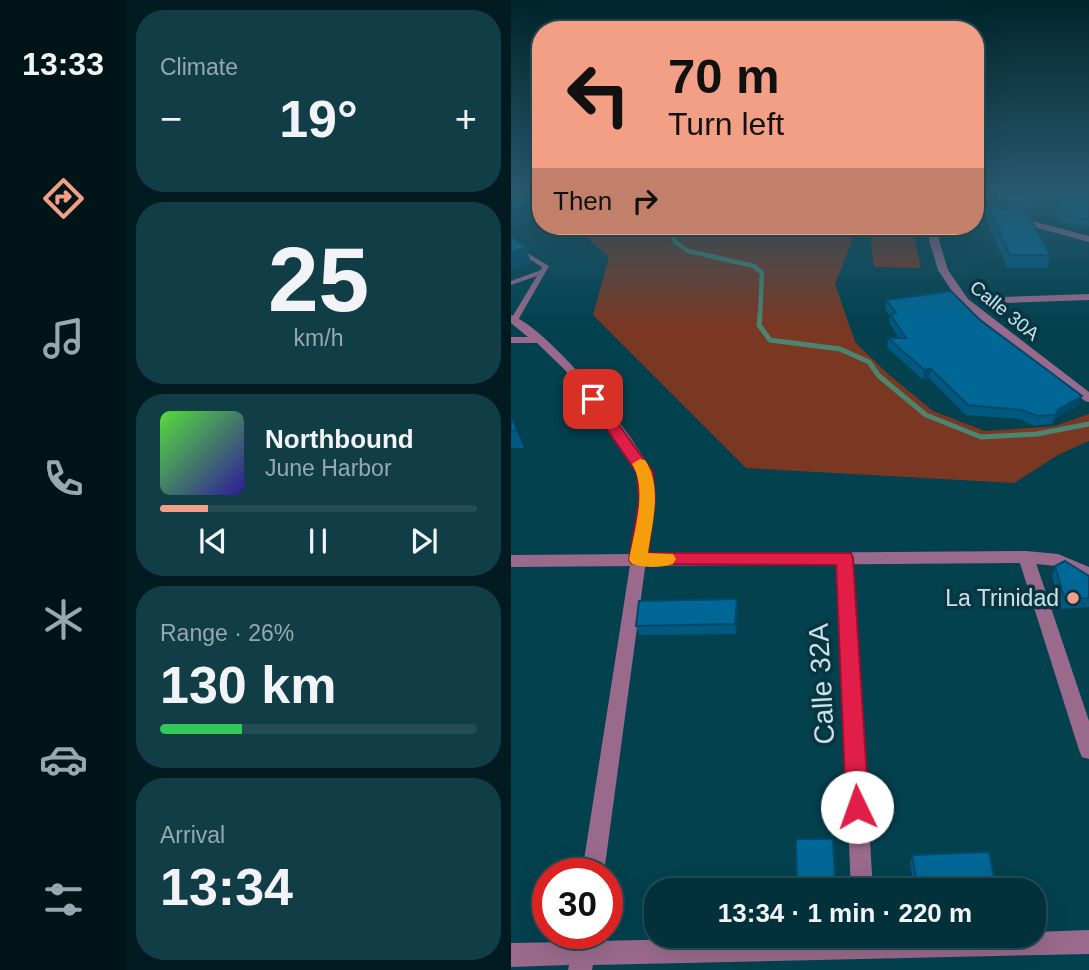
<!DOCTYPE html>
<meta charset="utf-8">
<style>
body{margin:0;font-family:Arial,sans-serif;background:#103d46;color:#f1f3f6;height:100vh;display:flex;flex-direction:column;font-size:26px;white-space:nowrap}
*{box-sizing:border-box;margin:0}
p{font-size:23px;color:#96a9af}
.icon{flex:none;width:38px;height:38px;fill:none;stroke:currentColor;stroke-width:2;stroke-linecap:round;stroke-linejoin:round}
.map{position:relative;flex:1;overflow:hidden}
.drawer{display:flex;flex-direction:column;gap:10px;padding:10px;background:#011b20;width:385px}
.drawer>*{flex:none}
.guide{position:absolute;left:21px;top:21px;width:452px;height:214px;border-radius:28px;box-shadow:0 7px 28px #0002,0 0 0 2px #234c55;background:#f39f85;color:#111;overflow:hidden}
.speed{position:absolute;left:21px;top:858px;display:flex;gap:14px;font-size:35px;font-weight:700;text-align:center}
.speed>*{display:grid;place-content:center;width:91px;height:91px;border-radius:50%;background:#02313b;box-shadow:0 7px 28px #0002,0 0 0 2px #234c55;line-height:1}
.speed .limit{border:10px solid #d22;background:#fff;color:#111}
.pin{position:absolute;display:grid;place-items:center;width:60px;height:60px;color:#fff;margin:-30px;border-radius:14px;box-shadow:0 4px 10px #0006}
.me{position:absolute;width:77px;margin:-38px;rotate:357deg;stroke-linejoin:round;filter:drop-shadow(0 0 5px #0008)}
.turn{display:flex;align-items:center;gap:24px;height:147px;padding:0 21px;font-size:32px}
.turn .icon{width:91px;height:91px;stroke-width:2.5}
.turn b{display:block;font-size:49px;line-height:60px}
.then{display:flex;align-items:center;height:66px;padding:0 21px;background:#0003;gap:14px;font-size:26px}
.big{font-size:52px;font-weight:700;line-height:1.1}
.drawer .tile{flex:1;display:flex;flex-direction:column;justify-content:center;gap:10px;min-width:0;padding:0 24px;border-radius:28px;background:#103d46}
.drawer .dial{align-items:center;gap:0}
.dial b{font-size:91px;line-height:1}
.song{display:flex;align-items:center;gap:21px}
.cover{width:84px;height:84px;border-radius:10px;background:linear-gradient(135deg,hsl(110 70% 55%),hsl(250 70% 35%))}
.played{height:7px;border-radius:4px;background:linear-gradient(90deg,#f39f85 15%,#234c55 15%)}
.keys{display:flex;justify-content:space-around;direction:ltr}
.heat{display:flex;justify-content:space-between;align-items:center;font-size:38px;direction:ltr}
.charge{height:10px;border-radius:5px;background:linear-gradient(90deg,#34c759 26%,#234c55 0)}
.trip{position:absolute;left:133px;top:878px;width:402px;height:70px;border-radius:28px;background:#02313b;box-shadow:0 7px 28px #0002,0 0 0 2px #234c55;font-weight:700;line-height:70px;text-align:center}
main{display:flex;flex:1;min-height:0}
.tabs{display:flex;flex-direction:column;width:126px;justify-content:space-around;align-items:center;background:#011418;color:#96a9af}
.tabs .icon{width:49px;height:49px}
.tabs .active{color:#f39f85}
.tabs b{font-size:32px;color:#f1f3f6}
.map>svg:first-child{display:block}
.green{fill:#7a3722}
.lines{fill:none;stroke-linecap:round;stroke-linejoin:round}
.stream-far1{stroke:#4b846f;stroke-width:4.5}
.stream{stroke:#4b846f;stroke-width:5}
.service{fill:#9a6a8c;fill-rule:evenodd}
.minor{fill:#9a6a8c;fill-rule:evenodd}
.tertiary{fill:#9a6a8c;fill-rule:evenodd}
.wall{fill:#005981}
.shaded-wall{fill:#004869}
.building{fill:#006796;stroke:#004869;stroke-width:2}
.route{fill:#e11d48;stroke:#92132f;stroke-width:2}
.slow{fill:#f59e0b}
.poi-dot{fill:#f39f85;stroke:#0a3540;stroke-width:2.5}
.labels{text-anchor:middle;stroke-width:7;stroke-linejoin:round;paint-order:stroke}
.far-street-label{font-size:19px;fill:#c7e2ea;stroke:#0a3540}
.poi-label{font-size:23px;fill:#c7e2ea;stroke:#0a3540;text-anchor:end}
.near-street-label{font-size:28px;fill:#c7e2ea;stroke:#0a3540}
</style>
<main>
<nav class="tabs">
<b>13:33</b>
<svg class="icon active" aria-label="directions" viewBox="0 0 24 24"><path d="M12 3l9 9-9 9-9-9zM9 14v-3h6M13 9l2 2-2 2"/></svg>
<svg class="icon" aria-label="music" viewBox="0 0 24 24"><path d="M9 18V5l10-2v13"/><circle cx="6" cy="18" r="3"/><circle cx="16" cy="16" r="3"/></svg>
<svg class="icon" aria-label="phone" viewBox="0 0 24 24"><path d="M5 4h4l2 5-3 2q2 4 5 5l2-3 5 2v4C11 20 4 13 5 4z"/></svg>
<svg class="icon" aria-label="climate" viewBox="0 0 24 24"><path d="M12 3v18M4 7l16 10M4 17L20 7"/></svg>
<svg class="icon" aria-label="car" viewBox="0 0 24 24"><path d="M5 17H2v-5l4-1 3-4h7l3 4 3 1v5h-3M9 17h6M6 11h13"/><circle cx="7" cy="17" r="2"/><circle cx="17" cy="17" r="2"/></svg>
<svg class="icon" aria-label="filters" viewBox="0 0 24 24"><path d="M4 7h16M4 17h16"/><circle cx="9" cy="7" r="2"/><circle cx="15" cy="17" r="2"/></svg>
</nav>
<section class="drawer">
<div class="tile"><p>Climate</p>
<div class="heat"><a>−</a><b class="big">19°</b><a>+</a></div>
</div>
<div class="tile dial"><b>25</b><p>km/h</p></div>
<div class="tile">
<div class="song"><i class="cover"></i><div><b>Northbound</b><p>June Harbor</p></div></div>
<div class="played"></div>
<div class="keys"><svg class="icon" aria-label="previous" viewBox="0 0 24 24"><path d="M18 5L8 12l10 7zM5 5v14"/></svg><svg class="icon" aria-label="pause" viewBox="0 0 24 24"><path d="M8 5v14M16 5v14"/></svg><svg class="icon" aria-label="next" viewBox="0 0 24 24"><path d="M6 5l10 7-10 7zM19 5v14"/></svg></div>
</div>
<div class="tile"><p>Range · 26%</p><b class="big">130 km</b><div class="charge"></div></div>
<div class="tile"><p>Arrival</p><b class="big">13:34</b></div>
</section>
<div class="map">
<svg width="578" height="970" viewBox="0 0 578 970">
<rect width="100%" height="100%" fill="#03414f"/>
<!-- green -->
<g class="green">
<polygon points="76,226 347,226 324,284 344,342 377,374 422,411 474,431 544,426 578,414 578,441 547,455 503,483 235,468 82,315 98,257 76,238"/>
<polygon points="358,226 401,226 410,268 363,267"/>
</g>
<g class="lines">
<!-- stream-far1 -->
<polyline class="stream-far1" points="163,226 163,241 177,251 243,266 251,273 249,315"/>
<!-- stream -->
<polyline class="stream" points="249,314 248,325 259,340 329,349 358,362 368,376 415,415 470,437 526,434 578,424"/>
<!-- service -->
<polygon class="service" points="0,243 38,266 7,320 3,322 0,322 0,319 26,276 0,285 0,281 30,270 31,267 0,248"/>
<!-- minor -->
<g class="minor">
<polygon points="464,206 578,236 578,242 464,211"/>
<polygon points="578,294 578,300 493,303 488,300 493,297"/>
<path d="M0,315C38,329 121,432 139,469C144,478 142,491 143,501L93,873H71L129,501L127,472L114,451L54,370L26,343H0V337H17L0,323Z"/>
<polygon points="515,551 520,553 523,557 578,721 578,759 571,757 568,750 507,557 510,553"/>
<polygon points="334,552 339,554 342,558 362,891 340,891 326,558 329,554"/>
<polygon points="578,930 578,954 82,965 81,970 57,970 58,965 0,967 0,943 61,942 63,933 85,933 85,941 313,936 523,936 523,932"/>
</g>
<!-- tertiary -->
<g class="tertiary">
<polygon points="501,194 505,196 504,198 464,200 464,196"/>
<polygon points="419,226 427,226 428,240 437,270 457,299 578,392 578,402 574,401 449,303 427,270 418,240"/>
<polygon points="515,551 547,554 578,567 578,580 545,566 515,563 0,567 0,555"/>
</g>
</g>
<!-- wall -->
<g class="wall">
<polygon points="0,191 30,191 30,216 0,228"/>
<polygon points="578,192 578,227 549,223 544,207 518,216 539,255 536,268 496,268 474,216 476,205 483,207 481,202 482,194"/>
<polygon points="375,300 469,320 571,396 567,405 545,418 541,424 523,426 509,419 455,415 418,378 412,380 376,347 377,338 388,338 378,323 379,316 374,309"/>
<polygon points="0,416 6,431 13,448 0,448"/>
<polygon points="544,566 578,576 578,607 550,609 541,576"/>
<polygon points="226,599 227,609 225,634 128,635 125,626"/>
<polygon points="285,839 324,879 323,886 319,891 286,891"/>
<polygon points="401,855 486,891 403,891 399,862"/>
</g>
<!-- shaded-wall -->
<g class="shaded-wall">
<polygon points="30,194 30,216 0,228 0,210"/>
<polygon points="546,199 544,207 516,217 517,209"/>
<polygon points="15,247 20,263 0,271 0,252"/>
<polygon points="420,369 418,378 412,380 413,370"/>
<polygon points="571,396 567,405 545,418 541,424 544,415 548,409"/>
<polygon points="226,599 227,609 225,634 224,624"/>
<polygon points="324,879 323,886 319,891 316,891 317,888"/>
</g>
<!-- building -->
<g class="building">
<polygon points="6,191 30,191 30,194 27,195 30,196 30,198 0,210 0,197 8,193"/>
<polygon points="578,192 578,219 551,215 546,199 517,209 486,201 482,194"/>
<polygon points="476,205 518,216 539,255 499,255"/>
<polygon points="0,236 15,247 0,252"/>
<polygon points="440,291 469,320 571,396 548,409 544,415 526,416 511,410 457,405 420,369 413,370 377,338 395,338 379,314 385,313 375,300"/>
<polygon points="0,416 6,431 0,430"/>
<polygon points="554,561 578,576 578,598 554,600 544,566"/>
<polygon points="226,599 224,624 125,626 128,601"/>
<polygon points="285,839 322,839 324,879 317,888 286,889"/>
<polygon points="478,852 486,891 407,891 401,855"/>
</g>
<!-- sky -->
<linearGradient id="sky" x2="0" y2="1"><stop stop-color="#02242b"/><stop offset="0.58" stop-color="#285a6e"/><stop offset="1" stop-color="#285a6e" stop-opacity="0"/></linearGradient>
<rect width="578" height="327" fill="url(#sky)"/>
<!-- route -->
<polygon class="route" points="82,395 87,396 142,472 144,501 137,553 340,553 342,558 358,807 355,816 346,819 338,816 335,807 325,565 121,564 118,560 128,501 126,473 75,399"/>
<!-- slow -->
<path class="slow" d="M129,459L134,460C152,487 141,523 137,553L162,554L165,559L162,564C150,568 133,568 121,564L118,560C123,531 137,490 121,464Z"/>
<!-- markers -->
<circle class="poi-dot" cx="562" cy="598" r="7"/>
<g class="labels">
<!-- far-street labels -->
<g class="far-street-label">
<text transform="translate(494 310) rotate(39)" y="7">Calle 30A</text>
</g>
<!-- poi labels -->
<g class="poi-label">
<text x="548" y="606">La Trinidad</text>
</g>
<!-- near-street labels -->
<g class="near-street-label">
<text transform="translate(310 684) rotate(-93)" y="10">Calle 32A</text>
</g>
</g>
</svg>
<div class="speed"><div class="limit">30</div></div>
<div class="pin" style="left:82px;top:399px;background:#d93025"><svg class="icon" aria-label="arrive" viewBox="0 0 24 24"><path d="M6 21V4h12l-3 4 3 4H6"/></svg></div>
<svg class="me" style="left:346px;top:807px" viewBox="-20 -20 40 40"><circle r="19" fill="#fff"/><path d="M0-13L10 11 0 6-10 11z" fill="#e11d48"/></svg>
<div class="trip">13:34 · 1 min · 220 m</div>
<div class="guide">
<div class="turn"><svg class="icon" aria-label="left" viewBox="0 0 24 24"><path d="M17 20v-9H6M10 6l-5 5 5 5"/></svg><div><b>70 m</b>Turn left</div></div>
<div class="then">Then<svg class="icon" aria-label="right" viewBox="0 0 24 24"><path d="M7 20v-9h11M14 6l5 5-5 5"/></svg></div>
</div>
</div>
</main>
